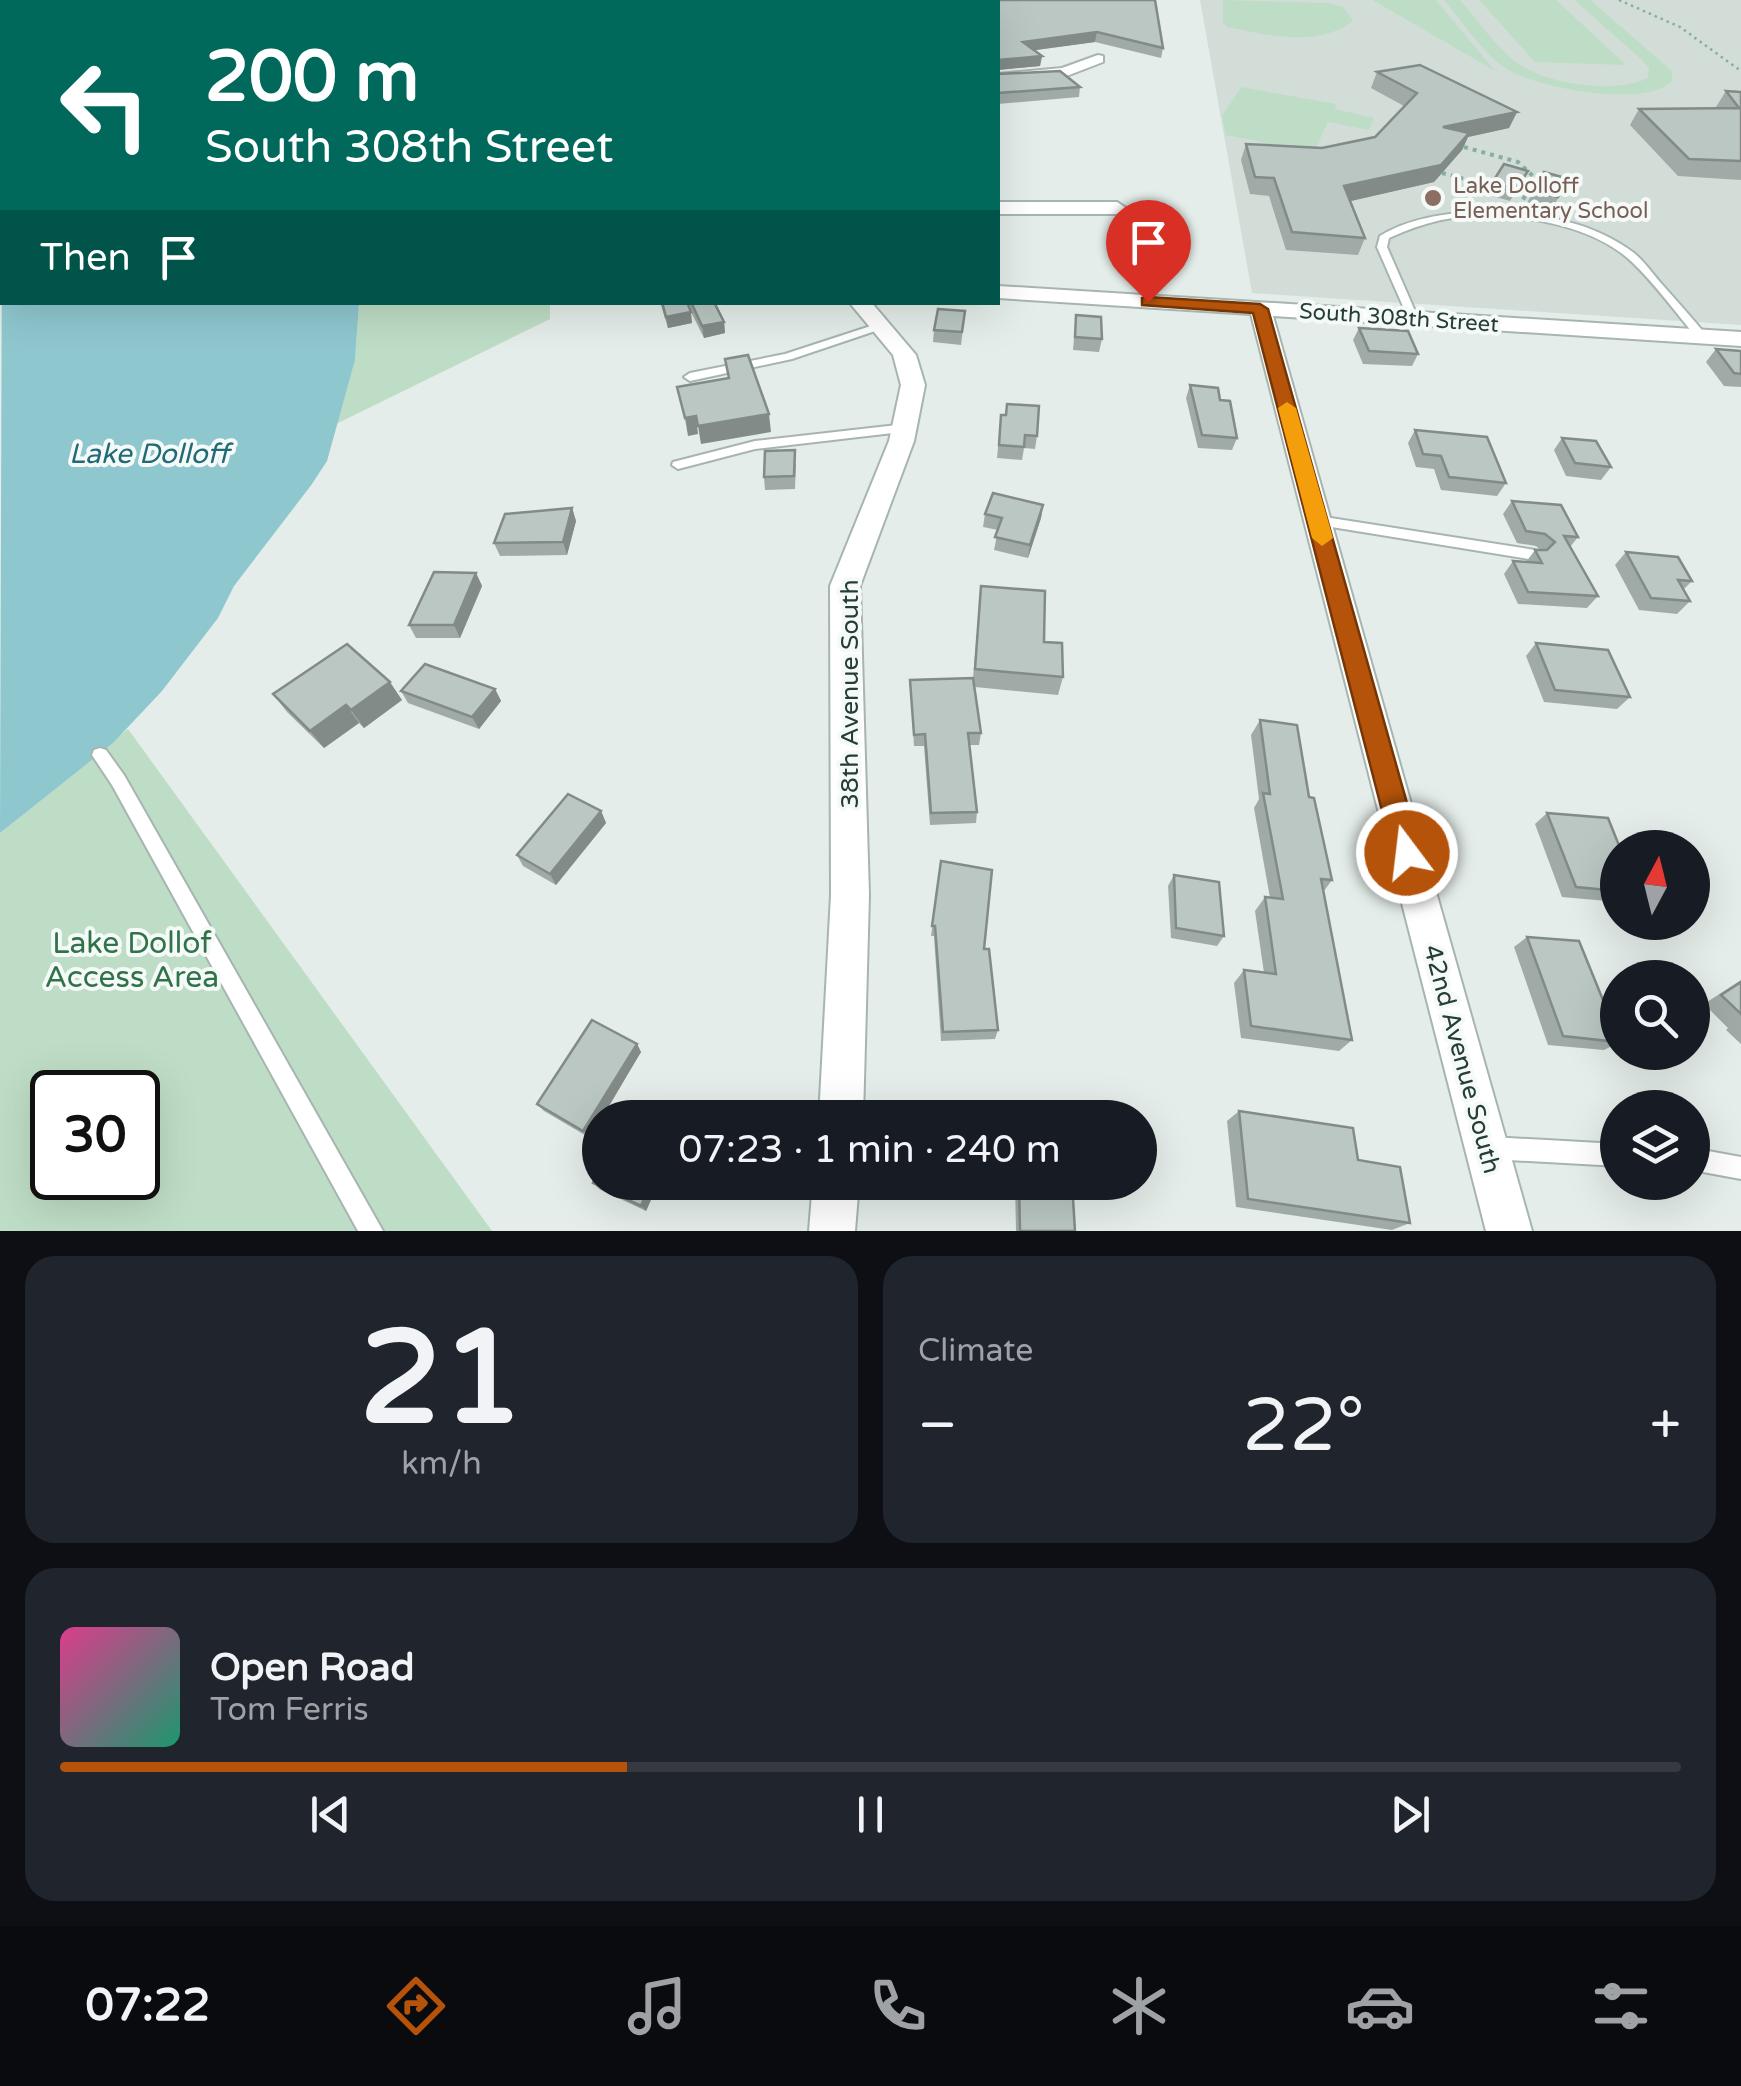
<!DOCTYPE html>
<meta charset="utf-8">
<style>
body{margin:0;font-family:"Varela Round",sans-serif;background:#20242c;color:#f1f3f6;height:100vh;display:flex;flex-direction:column;font-size:38px;white-space:nowrap}
*{box-sizing:border-box;margin:0}
p{font-size:32px;color:#9ea1a6}
.icon{flex:none;width:55px;height:55px;fill:none;stroke:currentColor;stroke-width:2;stroke-linecap:round;stroke-linejoin:round}
.map{position:relative;height:1231px;overflow:hidden}
.details{display:flex;flex-direction:column;gap:25px;padding:25px;background:#0d0f14;flex:1}
.details>*{flex:none}
.hud{position:absolute;left:0px;top:0px;width:1000px;height:305px;box-shadow:0 10px 40px #0002;background:#00695c;color:#fff;overflow:hidden}
.needle{width:65px;rotate:7deg}
.fabs{position:absolute;left:1600px;top:830px;display:grid;gap:20px}
.fabs a{display:grid;place-items:center;width:110px;height:110px;border-radius:50%;background:#171b24;box-shadow:0 10px 40px #0002;font-size:50px}
.speed{position:absolute;left:30px;top:1070px;display:flex;gap:20px;font-size:50px;font-weight:700;text-align:center}
.speed>*{display:grid;place-content:center;width:130px;height:130px;border-radius:50%;background:#171b24;box-shadow:0 10px 40px #0002;line-height:1}
.speed .limit{border:5px solid #111;border-radius:15px;background:#fff;color:#111}
.pin{position:absolute;display:grid;place-items:center;width:85px;height:85px;color:#fff;margin:-102px -42px;border-radius:50% 50% 50% 0;rotate:-45deg;box-shadow:0 0 10px #0007}
.pin .icon{rotate:45deg}
.me{position:absolute;width:110px;margin:-55px;rotate:345deg;stroke-linejoin:round;filter:drop-shadow(0 0 8px #0008)}
.turn{display:flex;align-items:center;gap:35px;height:210px;padding:0 40px;font-size:45px}
.turn .icon{width:130px;height:130px;stroke-width:2.5}
.turn b{display:block;font-size:70px;line-height:85px}
.then{display:flex;align-items:center;height:95px;padding:0 40px;background:#0003;gap:20px;font-size:38px}
.big{font-size:75px;font-weight:600;line-height:1.1}
.details .tile{flex:1;display:flex;flex-direction:column;justify-content:center;gap:15px;min-width:0;padding:0 35px;border-radius:30px;background:#20242c}
.details .dial{align-items:center;gap:0}
.dial b{font-size:130px;line-height:1}
.song{display:flex;align-items:center;gap:30px}
.cover{width:120px;height:120px;border-radius:15px;background:linear-gradient(135deg,hsl(330 70% 55%),hsl(160 70% 35%))}
.played{height:10px;border-radius:5px;background:linear-gradient(90deg,#b45309 35%,#363941 35%)}
.keys{display:flex;justify-content:space-around;direction:ltr}
.heat{display:flex;justify-content:space-between;align-items:center;font-size:55px;direction:ltr}
.details .tiles{flex:1;display:grid;gap:25px;grid-template-columns:1fr 1fr}
.tile:last-child{grid-column:span 2}
.trip{position:absolute;left:582px;top:1100px;width:575px;height:100px;border-radius:50px;background:#171b24;box-shadow:0 10px 40px #0002;font-weight:600;line-height:100px;text-align:center}
.tab-bar{display:flex;height:160px;justify-content:space-around;align-items:center;background:#090b0e;color:#9ea1a6}
.tab-bar .icon{width:70px;height:70px}
.tab-bar .selected{color:#b45309}
.tab-bar b{font-size:45px;color:#f1f3f6}
.map>svg:first-child{display:block}
.built{fill:#d2ddd8}
.green{fill:#beddc6;fill-rule:evenodd}
.water{fill:#8fc7cf}
.lines{fill:none;stroke-linecap:round;stroke-linejoin:round}
.service-casing{stroke:#a7b5b0;stroke-width:4}
.minor-casing{stroke:#a7b5b0;stroke-width:4}
.path-far1{stroke:#86afa1;stroke-width:2.5;stroke-dasharray:2.5 4;stroke-linecap:butt}
.path{stroke:#86afa1;stroke-width:4;stroke-dasharray:4 5;stroke-linecap:butt}
.service{fill:#fff;fill-rule:evenodd}
.minor{fill:#fff;fill-rule:evenodd}
.wall{fill:#a0aba7}
.shaded-wall{fill:#828b88}
.building{fill:#bac7c2;stroke:#828b88;stroke-width:2.5}
.route{fill:#b45309;stroke:#753606;stroke-width:2.5}
.slow{fill:#f59e0b}
.education-dot{fill:#8d6e63;stroke:#f5f9f7;stroke-width:4}
.labels{text-anchor:middle;stroke-width:8;stroke-linejoin:round;paint-order:stroke}
.far-education-label{font-size:22px;fill:#785e54;stroke:#f5f9f7;text-anchor:start}
.far-street-label{font-size:22px;fill:#243e36;stroke:#f5f9f7}
.street-label{font-size:25px;fill:#243e36;stroke:#f5f9f7}
.water-label{font-size:28px;font-style:italic;fill:#216b77;stroke:#f5f9f7}
.near-park-label{font-size:30px;fill:#307348;stroke:#f5f9f7}
</style>
<div class="map">
<svg width="1741" height="1231" viewBox="0 0 1741 1231">
<rect width="100%" height="100%" fill="#e4ede9"/>
<!-- built -->
<polygon class="built" points="1200,0 1372,0 1492,69 1436,0 1741,0 1741,325 1252,293"/>
<!-- green -->
<g class="green">
<path d="M1223,0L1327,3L1343,7L1353,21C1318,48 1266,35 1227,27L1223,22Z"/>
<polygon points="1372,0 1436,0 1495,71"/>
<path d="M1444,0H1460C1478,20 1496,48 1519,64C1550,85 1614,94 1648,78L1649,68L1642,60L1574,0H1590L1672,71V81C1646,109 1537,88 1507,69C1483,54 1463,22 1444,0Z"/>
<polygon points="1479,0 1556,0 1626,65 1535,62"/>
<polygon points="1241,87 1336,104 1335,109 1374,118 1369,130 1328,122 1314,152 1226,135 1222,116"/>
<polygon points="359,303 550,303 550,319 336,424 355,360"/>
<path d="M128,729L492,1231H0V833ZM52,1092H138V1178H52Z"/>
</g>
<!-- water -->
<polygon class="water" points="2,214 2,302 359,303 355,360 327,461 312,484 234,586 218,618 162,691 113,743 0,833"/>
<g class="lines">
<defs>
<g id="service">
<path d="M1477,211C1532,212 1589,219 1634,253C1644,261 1652,273 1660,282C1676,300 1692,318 1707,336L1705,338H1697C1676,313 1656,285 1632,262C1588,220 1498,209 1441,220C1423,224 1406,230 1389,238L1387,247L1418,318L1409,320L1377,247L1380,236C1409,218 1444,214 1477,211Z"/>
<polygon points="880,323 886,326 884,328 792,359 690,381 684,377 690,373 785,354"/>
<polygon points="906,424 912,428 910,431 755,449 678,469 672,465 673,462 755,441"/>
<polygon points="1318,516 1535,550 1542,555 1535,560 1313,524 1311,521"/>
<polygon points="100,748 106,750 124,775 383,1231 358,1231 112,785 92,755 94,750"/>
<polygon points="1491,1137 1618,1144 1618,1166 1491,1159 1483,1156 1480,1148 1483,1140"/>
<polygon points="1692,1148 1741,1157 1741,1179 1692,1170"/>
</g>
<g id="minor">
<polygon points="595,0 613,0 615,2 597,2"/>
<polygon points="1098,55 1103,56 1103,62 1064,77 998,82 998,74 1062,68"/>
<polygon points="998,202 1117,202 1126,208 1117,214 998,214"/>
<polygon points="998,286 1741,332 1741,346 1273,316 1532,1231 1486,1231 1251,314 998,298"/>
<polygon points="849,302 871,302 916,355 925,385 914,441 860,586 869,895 863,1118 819,1118 831,895 830,586 889,441 901,385 893,355"/>
<polygon points="813,1182 859,1182 855,1231 809,1231"/>
</g>
</defs>
<!-- service casing -->
<use href="#service" class="service-casing"/>
<!-- minor casing -->
<use href="#minor" class="minor-casing"/>
<!-- path-far1 -->
<polyline class="path-far1" points="1619,0 1680,27 1741,71"/>
<!-- path -->
<g class="path">
<polyline points="1464,147 1518,162 1534,177 1523,200 1526,201"/>
<polyline points="1442,173 1491,186"/>
</g>
<!-- service -->
<use href="#service" class="service"/>
<!-- minor -->
<use href="#minor" class="minor"/>
</g>
<!-- wall -->
<g class="wall">
<polygon points="1155,0 1163,48 1161,58 1095,42 1034,50 1042,56 1040,66 998,70 998,2"/>
<polygon points="1377,72 1517,112 1509,128 1468,137 1462,150 1434,182 1350,201 1365,238 1358,255 1286,250 1269,196 1250,194 1241,160 1246,144 1322,148 1375,137 1404,106 1371,88"/>
<polygon points="998,74 1080,87 1079,97 998,104"/>
<polygon points="1726,91 1741,92 1741,180 1678,176 1630,125 1639,109 1717,108 1716,107"/>
<polygon points="1544,172 1569,179 1552,209 1527,203"/>
<polygon points="1522,182 1510,201 1486,194 1492,183"/>
<polygon points="660,302 714,302 724,322 725,333 704,338 688,306 692,323 668,328"/>
<polygon points="965,311 961,345 933,342 934,330"/>
<polygon points="1076,315 1102,339 1099,352 1073,350"/>
<polygon points="1359,328 1418,354 1412,366 1363,364 1353,340"/>
<polygon points="1716,349 1741,351 1741,387 1724,386 1706,362"/>
<polygon points="1190,385 1220,400 1237,438 1232,450 1198,448 1186,398"/>
<polygon points="1001,415 1037,436 1035,449 1024,448 1022,460 997,458"/>
<polygon points="1415,430 1506,483 1497,496 1441,490 1434,469 1416,467 1408,443"/>
<polygon points="1562,438 1611,467 1601,480 1566,476 1554,450"/>
<polygon points="796,463 795,489 765,490 764,477"/>
<polygon points="1512,501 1578,537 1570,547 1598,596 1587,608 1518,604 1504,574 1513,561 1526,562 1535,550 1540,550 1536,546 1517,543 1503,514"/>
<polygon points="1043,505 1041,518 1028,558 994,550 998,530 983,527 985,514"/>
<polygon points="572,508 576,521 567,555 500,556 494,543"/>
<polygon points="1626,552 1692,581 1683,590 1690,601 1677,614 1639,610 1615,565"/>
<polygon points="476,573 482,586 460,638 416,638 409,625"/>
<polygon points="981,586 1044,642 1063,677 1058,695 975,687 981,733 979,745 969,745 977,812 976,823 930,825 924,746 914,746 910,680 973,678"/>
<polygon points="1536,643 1630,697 1617,709 1544,702 1526,656"/>
<polygon points="495,689 501,701 479,729 408,703 401,691"/>
<polygon points="273,694 402,700 364,728 359,723 324,748 287,712"/>
<polygon points="1260,720 1309,797 1332,880 1324,891 1352,1040 1339,1051 1241,1038 1234,983 1244,970 1264,973 1255,911 1265,897 1270,898 1254,808 1259,799 1251,735"/>
<polygon points="601,811 606,823 556,885 523,866 517,855"/>
<polygon points="1547,813 1618,848 1618,902 1562,897 1535,824"/>
<polygon points="941,861 984,949 998,1030 995,1039 941,1041 934,936 931,936"/>
<polygon points="1174,875 1224,936 1217,946 1171,938 1168,886"/>
<polygon points="1527,937 1618,1037 1618,1043 1604,1050 1548,1045 1514,947"/>
<polygon points="1741,980 1741,1044 1726,1030 1728,1028 1704,1004"/>
<polygon points="637,1044 641,1052 600,1118 600,1121 590,1138 544,1111 537,1104"/>
<polygon points="1239,1111 1358,1160 1410,1223 1392,1230 1236,1207 1227,1121"/>
<polygon points="659,1182 646,1211 599,1189 593,1183"/>
<polygon points="1072,1182 1075,1231 1016,1231 1015,1183"/>
</g>
<!-- shaded-wall -->
<g class="shaded-wall">
<polygon points="1097,32 1095,42 1022,52 1023,42"/>
<polygon points="1042,56 1040,66 998,70 999,60"/>
<polygon points="1517,112 1509,128 1468,137 1462,150 1434,182 1338,204 1344,186 1443,127"/>
<polygon points="691,312 692,323 668,328 666,317"/>
<polygon points="724,322 725,333 704,338 702,326"/>
<polygon points="769,414 771,432 701,444 698,426"/>
<polygon points="696,416 698,434 688,436 685,418"/>
<polygon points="1043,505 1041,518 1028,558 1030,545"/>
<polygon points="572,508 576,521 567,555 563,542"/>
<polygon points="476,573 482,586 460,638 454,625"/>
<polygon points="390,682 402,700 364,728 351,710"/>
<polygon points="495,689 501,701 479,729 472,717"/>
<polygon points="346,705 359,723 324,748 310,731"/>
<polygon points="601,811 606,823 556,885 550,874"/>
<polygon points="637,1044 641,1052 602,1118 600,1118 600,1121 590,1138 583,1131"/>
<polygon points="651,1182 659,1182 646,1211 641,1206"/>
</g>
<!-- building -->
<g class="building">
<polygon points="725,0 1155,0 1163,48 1097,32 1023,42 1042,56 999,60 998,67 998,2 713,2"/>
<polygon points="1420,65 1517,112 1443,127 1469,133 1441,165 1344,186 1365,238 1292,232 1274,178 1255,177 1246,144 1322,148 1375,137 1417,93 1377,72"/>
<polygon points="1060,71 1080,87 998,93 998,74"/>
<polygon points="1726,91 1741,92 1741,161 1689,159 1639,109 1739,108"/>
<polygon points="1504,164 1528,171 1516,189 1492,183"/>
<polygon points="1544,172 1569,179 1558,197 1533,191"/>
<polygon points="662,302 687,302 691,312 666,317"/>
<polygon points="691,302 714,302 724,322 702,326"/>
<polygon points="938,309 965,311 962,332 934,330"/>
<polygon points="1076,315 1101,317 1102,339 1075,337"/>
<polygon points="1359,328 1408,331 1418,354 1369,351"/>
<polygon points="1716,349 1741,351 1741,374 1734,373"/>
<polygon points="748,355 769,414 698,426 696,416 685,418 677,387 729,378 725,359"/>
<polygon points="1190,385 1218,388 1220,400 1230,401 1237,438 1202,435"/>
<polygon points="1007,404 1039,406 1037,436 1025,435 1024,447 999,445 1001,415 1006,415"/>
<polygon points="1415,430 1487,437 1506,483 1449,477 1441,456 1423,454"/>
<polygon points="1562,438 1596,441 1611,467 1575,463"/>
<polygon points="795,450 794,476 764,477 765,451"/>
<polygon points="993,493 1043,505 1030,545 995,537 1002,518 985,514"/>
<polygon points="1512,501 1561,505 1578,537 1564,536 1598,596 1528,592 1513,561 1542,563 1535,550 1547,550 1555,542 1545,534 1526,531"/>
<polygon points="572,508 563,542 494,543 505,514"/>
<polygon points="1626,552 1678,557 1692,581 1678,580 1690,601 1651,598"/>
<polygon points="434,572 476,573 454,625 409,625"/>
<polygon points="981,586 1045,591 1044,642 1062,643 1063,677 975,669"/>
<polygon points="1536,643 1608,650 1630,697 1555,690"/>
<polygon points="347,644 390,682 351,710 346,705 310,731 273,694"/>
<polygon points="425,664 495,689 472,717 401,691"/>
<polygon points="973,678 981,733 968,733 977,812 931,813 925,734 914,735 910,680"/>
<polygon points="1260,720 1297,725 1309,797 1314,798 1332,880 1321,879 1352,1040 1251,1026 1244,970 1276,974 1265,897 1283,899 1263,793 1270,794"/>
<polygon points="568,794 601,811 550,874 517,855"/>
<polygon points="1547,813 1608,818 1620,848 1618,848 1618,891 1576,887"/>
<polygon points="941,861 992,870 984,949 989,949 998,1030 943,1032 935,926 932,926"/>
<polygon points="1174,875 1219,882 1224,936 1176,928"/>
<polygon points="1527,937 1579,941 1618,1037 1618,1042 1563,1036"/>
<polygon points="1741,982 1741,1014 1721,995"/>
<polygon points="592,1020 637,1044 583,1131 537,1104"/>
<polygon points="1239,1111 1353,1128 1358,1160 1400,1167 1410,1223 1248,1199"/>
<polygon points="600,1169 600,1182 651,1182 641,1206 593,1183"/>
<polygon points="1019,1182 1072,1182 1075,1231 1020,1231"/>
</g>
<!-- route -->
<polygon class="route" points="1148,297 1260,304 1268,309 1421,853 1417,862 1407,866 1397,862 1393,853 1253,313 1142,305 1142,298"/>
<!-- slow -->
<polygon class="slow" points="1287,402 1296,408 1333,538 1322,546 1312,538 1278,408"/>
<!-- markers -->
<circle class="education-dot" cx="1433" cy="198" r="10"/>
<g class="labels">
<!-- far-education labels -->
<g class="far-education-label">
<text x="1453" y="193">Lake Dolloff<tspan x="1453" dy="25">Elementary School</tspan></text>
</g>
<!-- far-street labels -->
<g class="far-street-label">
<text transform="translate(1399 317) rotate(4)" y="8">South 308th Street</text>
</g>
<!-- street labels -->
<g class="street-label">
<text transform="translate(849 694) rotate(-90)" y="9">38th Avenue South</text>
<text transform="translate(1463 1059) rotate(75)" y="9">42nd Avenue South</text>
</g>
<!-- water labels -->
<g class="water-label">
<text x="149" y="463">Lake Dolloff</text>
</g>
<!-- near-park labels -->
<g class="near-park-label">
<text x="132" y="953">Lake Dollof<tspan x="132" dy="34">Access Area</tspan></text>
</g>
</g>
</svg>
<div class="fabs">
<a><svg class="needle" viewBox="-14 -14 28 28"><path d="M0-13l5 13h-10z" fill="#e53935"/><path d="M0 13l5-13h-10z" fill="#9ea1a6"/></svg></a>
<a><svg class="icon" aria-label="search" viewBox="0 0 24 24"><circle cx="10" cy="10" r="6"/><path d="M15 15l6 6"/></svg></a>
<a><svg class="icon" aria-label="layers" viewBox="0 0 24 24"><path d="M12 4l9 5-9 5-9-5zM3 14l9 5 9-5"/></svg></a>
</div>
<div class="speed"><div class="limit">30</div></div>
<div class="pin" style="left:1148px;top:302px;background:#d93025"><svg class="icon" aria-label="arrive" viewBox="0 0 24 24"><path d="M6 21V4h12l-3 4 3 4H6"/></svg></div>
<svg class="me" style="left:1407px;top:853px" viewBox="-20 -20 40 40"><circle r="17" fill="#b45309" stroke="#fff" stroke-width="3"/><path d="M0-11L8 9 0 5-8 9z" fill="#fff"/></svg>
<div class="trip">07:23 · 1 min · 240 m</div>
<div class="hud">
<div class="turn"><svg class="icon" aria-label="left" viewBox="0 0 24 24"><path d="M17 20v-9H6M10 6l-5 5 5 5"/></svg><div><b>200 m</b>South 308th Street</div></div>
<div class="then">Then<svg class="icon" aria-label="arrive" viewBox="0 0 24 24"><path d="M6 21V4h12l-3 4 3 4H6"/></svg></div>
</div>
</div>
<section class="details">
<div class="tiles">
<div class="tile dial"><b>21</b><p>km/h</p></div>
<div class="tile"><p>Climate</p>
<div class="heat"><a>−</a><b class="big">22°</b><a>+</a></div>
</div>
<div class="tile">
<div class="song"><i class="cover"></i><div><b>Open Road</b><p>Tom Ferris</p></div></div>
<div class="played"></div>
<div class="keys"><svg class="icon" aria-label="previous" viewBox="0 0 24 24"><path d="M18 5L8 12l10 7zM5 5v14"/></svg><svg class="icon" aria-label="pause" viewBox="0 0 24 24"><path d="M8 5v14M16 5v14"/></svg><svg class="icon" aria-label="next" viewBox="0 0 24 24"><path d="M6 5l10 7-10 7zM19 5v14"/></svg></div>
</div>
</div>
</section>
<nav class="tab-bar">
<b>07:22</b>
<svg class="icon selected" aria-label="directions" viewBox="0 0 24 24"><path d="M12 3l9 9-9 9-9-9zM9 14v-3h6M13 9l2 2-2 2"/></svg>
<svg class="icon" aria-label="music" viewBox="0 0 24 24"><path d="M9 18V5l10-2v13"/><circle cx="6" cy="18" r="3"/><circle cx="16" cy="16" r="3"/></svg>
<svg class="icon" aria-label="phone" viewBox="0 0 24 24"><path d="M5 4h4l2 5-3 2q2 4 5 5l2-3 5 2v4C11 20 4 13 5 4z"/></svg>
<svg class="icon" aria-label="climate" viewBox="0 0 24 24"><path d="M12 3v18M4 7l16 10M4 17L20 7"/></svg>
<svg class="icon" aria-label="car" viewBox="0 0 24 24"><path d="M5 17H2v-5l4-1 3-4h7l3 4 3 1v5h-3M9 17h6M6 11h13"/><circle cx="7" cy="17" r="2"/><circle cx="17" cy="17" r="2"/></svg>
<svg class="icon" aria-label="filters" viewBox="0 0 24 24"><path d="M4 7h16M4 17h16"/><circle cx="9" cy="7" r="2"/><circle cx="15" cy="17" r="2"/></svg>
</nav>
